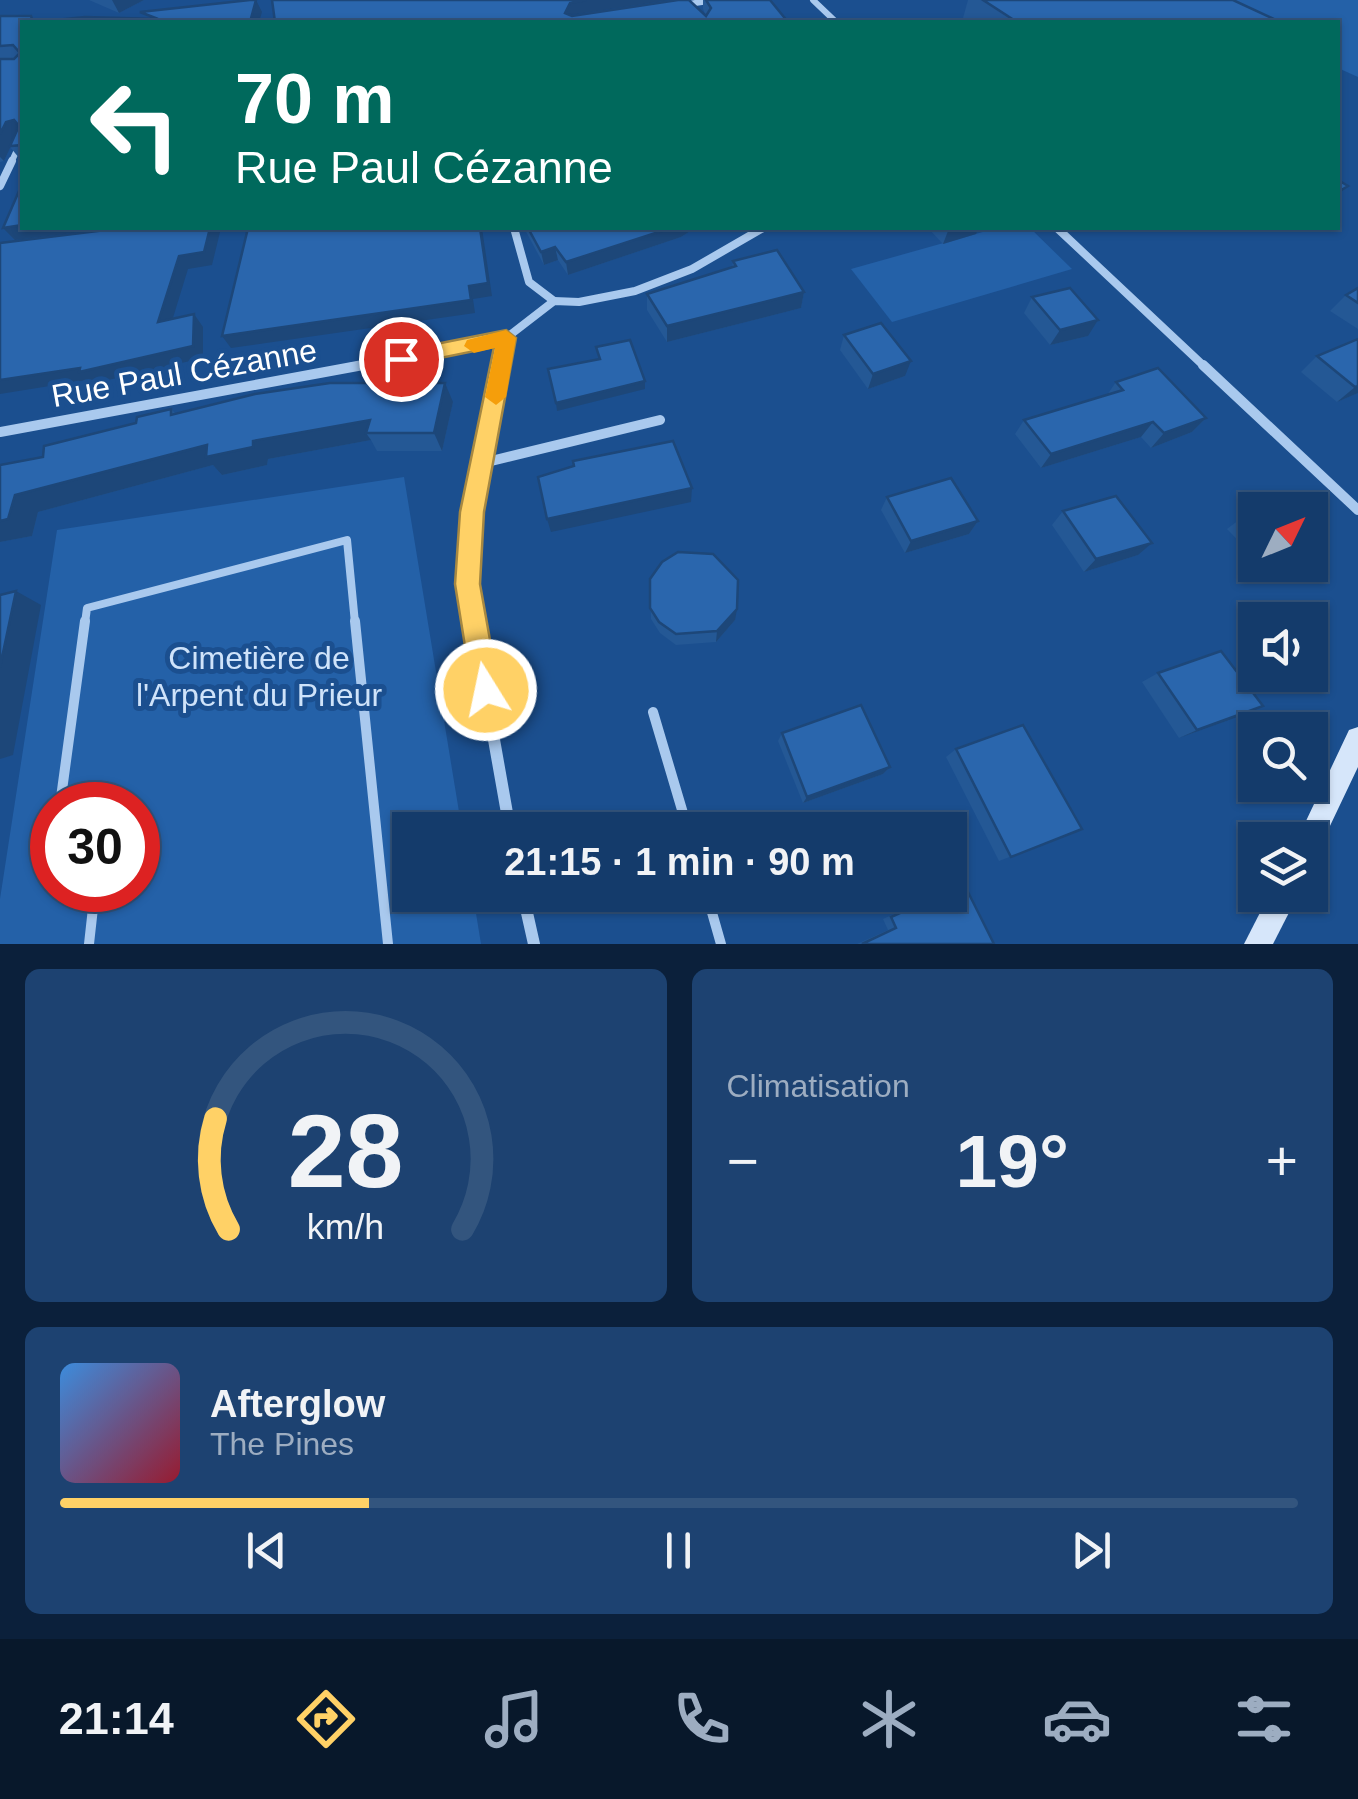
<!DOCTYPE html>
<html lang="fr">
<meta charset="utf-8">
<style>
body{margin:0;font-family:Helvetica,sans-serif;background:#1d4271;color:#f1f3f6;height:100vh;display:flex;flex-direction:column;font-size:38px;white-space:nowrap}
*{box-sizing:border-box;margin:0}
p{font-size:32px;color:#9dadc1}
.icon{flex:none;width:55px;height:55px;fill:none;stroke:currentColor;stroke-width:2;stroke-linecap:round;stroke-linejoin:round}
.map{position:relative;height:944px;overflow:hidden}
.panel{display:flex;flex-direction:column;gap:25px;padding:25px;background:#0b203b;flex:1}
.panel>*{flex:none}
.top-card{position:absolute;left:20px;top:20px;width:1320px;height:210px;border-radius:0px;box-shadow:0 2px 8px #0004,0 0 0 2px #33557e;background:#00695c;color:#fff;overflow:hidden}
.needle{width:65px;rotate:47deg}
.buttons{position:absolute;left:1238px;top:492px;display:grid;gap:20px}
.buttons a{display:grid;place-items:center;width:90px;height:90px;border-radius:0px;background:#143b6b;box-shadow:0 2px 8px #0004,0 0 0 2px #33557e;font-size:50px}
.speed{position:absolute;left:30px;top:782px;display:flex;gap:20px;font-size:50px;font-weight:700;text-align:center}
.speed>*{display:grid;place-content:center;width:130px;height:130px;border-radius:50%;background:#143b6b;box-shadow:0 2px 8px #0004,0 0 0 2px #33557e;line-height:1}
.speed .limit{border:15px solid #d22;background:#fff;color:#111}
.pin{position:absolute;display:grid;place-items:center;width:85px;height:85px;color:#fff;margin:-42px;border:5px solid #fff;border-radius:50%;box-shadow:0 2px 10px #0007}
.me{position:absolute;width:110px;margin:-55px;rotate:350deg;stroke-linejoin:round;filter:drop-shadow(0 0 8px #0008)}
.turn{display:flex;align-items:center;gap:35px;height:210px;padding:0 50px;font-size:45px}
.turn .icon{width:130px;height:130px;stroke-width:2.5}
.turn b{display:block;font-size:70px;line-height:85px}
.big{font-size:75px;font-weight:600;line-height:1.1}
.panel .tile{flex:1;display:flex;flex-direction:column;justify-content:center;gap:15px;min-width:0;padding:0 35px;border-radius:15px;background:#1d4271}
.panel .dial{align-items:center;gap:0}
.dial svg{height:260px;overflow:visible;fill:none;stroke:#33557e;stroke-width:7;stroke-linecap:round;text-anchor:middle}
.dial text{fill:#f1f3f6;stroke:none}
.song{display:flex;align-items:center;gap:30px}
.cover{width:120px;height:120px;border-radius:15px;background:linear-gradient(135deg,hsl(210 70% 55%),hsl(350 70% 35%))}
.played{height:10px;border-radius:5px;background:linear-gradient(90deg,#ffd166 25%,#33557e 25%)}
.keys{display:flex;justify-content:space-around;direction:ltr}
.heat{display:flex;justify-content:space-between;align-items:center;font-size:55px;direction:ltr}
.panel .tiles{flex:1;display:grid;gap:25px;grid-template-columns:1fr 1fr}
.tile:last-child{grid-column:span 2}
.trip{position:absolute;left:392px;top:812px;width:575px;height:100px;border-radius:0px;background:#143b6b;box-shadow:0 2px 8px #0004,0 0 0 2px #33557e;font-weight:600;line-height:100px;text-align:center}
.tabs{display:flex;height:160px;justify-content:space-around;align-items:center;background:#08182b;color:#9dadc1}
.tabs .icon{width:70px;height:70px}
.tabs .selected{color:#ffd166}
.tabs b{font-size:45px;color:#f1f3f6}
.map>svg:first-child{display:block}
.green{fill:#2461a8;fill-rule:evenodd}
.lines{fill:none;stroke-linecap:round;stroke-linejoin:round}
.lane-far1{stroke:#a9c9ee;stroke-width:8}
.lane{stroke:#a9c9ee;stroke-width:10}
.street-far3{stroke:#a9c9ee;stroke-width:6}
.street-far2{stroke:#a9c9ee;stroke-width:8}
.street-far1{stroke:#a9c9ee;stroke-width:10}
.street{stroke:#a9c9ee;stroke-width:12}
.secondary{fill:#d6e6fa;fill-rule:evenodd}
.wall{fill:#245895}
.shaded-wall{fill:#1d4779}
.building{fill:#2a66ad;stroke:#1d4779;stroke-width:2.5}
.route{fill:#ffd166;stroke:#a68842;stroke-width:2.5}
.slow{fill:#f59e0b}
.labels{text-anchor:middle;stroke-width:10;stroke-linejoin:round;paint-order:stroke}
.street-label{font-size:32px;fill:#fff;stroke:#1b4f8f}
.park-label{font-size:32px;fill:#cfe3fa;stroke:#1b4f8f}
</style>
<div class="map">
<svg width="1358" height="944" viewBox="0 0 1358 944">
<rect width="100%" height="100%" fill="#1b4f8f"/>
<!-- green -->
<g class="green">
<polygon points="1198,0 1358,0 1358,77 1338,68 1338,22 1246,22"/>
<polygon points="997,228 1030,228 1072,269 892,322 851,269"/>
<path d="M404,477L462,830H410V895H473L481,944H0V899L57,530ZM52,805H138V890H52Z"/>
</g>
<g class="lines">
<!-- lane-far1 -->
<polyline class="lane-far1" points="85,623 87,608 347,540 355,623"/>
<!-- lane -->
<g class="lane">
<polyline points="355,621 388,944"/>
<polyline points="653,712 688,830"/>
<polyline points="60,805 85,621"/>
<polyline points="52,864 52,888"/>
<polyline points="707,895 721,944"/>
<polyline points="89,944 95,890"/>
</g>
<!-- street-far3 -->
<g class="street-far3">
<polyline points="813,0 836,22"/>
<polyline points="682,5 715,0"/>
<polyline points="11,163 22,139"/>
</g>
<!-- street-far2 -->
<g class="street-far2">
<polyline points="0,186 12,161"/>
<polyline points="514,228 529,282 554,301"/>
<polyline points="1057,228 1205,367"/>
<polyline points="350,367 506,338 554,301 579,302 635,291 692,269 763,228"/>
<polyline points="500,367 506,338"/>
</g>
<!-- street-far1 -->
<g class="street-far1">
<polyline points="1203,365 1358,510"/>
<polyline points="0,432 363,365"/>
<polyline points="483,463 660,420"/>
<path d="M474,623C459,536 484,450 501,365"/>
</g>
<!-- street -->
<g class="street">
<polyline points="473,621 510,830"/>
<polyline points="523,895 534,944"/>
</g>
<!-- secondary -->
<g class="secondary">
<polygon points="1358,727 1358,767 1319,849 1310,853 1310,840 1297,840 1349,730"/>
<polygon points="1269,895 1298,895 1273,944 1244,944"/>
</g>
</g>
<!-- wall -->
<g class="wall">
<polygon points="89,0 144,0 119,13"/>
<polygon points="703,0 770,0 788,22 275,22 571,15 706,16 703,9"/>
<polygon points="968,0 1233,0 1271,22 970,22 963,18"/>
<polygon points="0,16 31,16 35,22 22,22 22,159 20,159 10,147 4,161 0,162 0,59 15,58 0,58"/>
<polygon points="524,228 695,228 681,237 568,275 558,260 544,265"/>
<polygon points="928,228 979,228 976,234 943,244"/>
<polygon points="733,261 804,292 801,308 667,342 647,310 647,294 732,268"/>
<polygon points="1358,288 1358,329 1330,311 1346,295"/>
<polygon points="1032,297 1088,336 1050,345 1024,313"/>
<polygon points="844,335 905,376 868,389 840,350"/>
<polygon points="1358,339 1358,393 1337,402 1301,372 1317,356"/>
<polygon points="1116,382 1206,418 1192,432 1151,448 1141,437 1041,468 1015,434 1024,420 1107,395"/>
<polygon points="453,402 442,451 377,451 371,440 268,459 267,465 222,475 213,465 38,512 32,536 0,542 0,465 43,457 171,409 175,413"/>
<polygon points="887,497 978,521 969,534 905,553 881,510"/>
<polygon points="1063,511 1138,555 1084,572 1052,525"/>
<polygon points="1255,511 1255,558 1227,529 1244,516"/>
<polygon points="650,579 735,620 716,642 676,645 660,633 651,619"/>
<polygon points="1158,673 1263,706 1243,715 1179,738 1142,682"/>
<polygon points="782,733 890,767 883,774 803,803 778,741"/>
<polygon points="956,749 1082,829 999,861 946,757"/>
<polygon points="964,884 994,944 857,944 888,930 883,919 937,895 950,895 950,889"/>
</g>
<!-- shaded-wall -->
<g class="shaded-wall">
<polygon points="112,0 144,0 119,13"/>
<polygon points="256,0 262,12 259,22 250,22"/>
<polygon points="586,0 670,0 571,15 565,13 570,3"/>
<polygon points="14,120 22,131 16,135 4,161 0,157 0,134 6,122"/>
<polygon points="22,225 22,228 115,228 15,240 3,228"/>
<polygon points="210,228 221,228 212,265 188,269 168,334 158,322 179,256"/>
<polygon points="482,228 492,296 473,299 475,313 231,348 222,336"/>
<polygon points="671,228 695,228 681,237 568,275 566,262"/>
<polygon points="959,228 979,228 976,234 943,244 948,231"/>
<polygon points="555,247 558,260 544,265 541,252"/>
<polygon points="804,292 801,308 667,342 667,326"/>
<polygon points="194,314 203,327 203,358 91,384 87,380 0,394 0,380"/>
<polygon points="1098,320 1088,336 1050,345 1060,330"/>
<polygon points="911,361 905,376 868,389 873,374"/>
<polygon points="645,381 645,389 557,411 556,403"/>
<polygon points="445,383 453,402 442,451 434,433"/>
<polygon points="1358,386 1358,393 1337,402 1355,387"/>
<polygon points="1206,418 1192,432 1151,448 1164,433"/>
<polygon points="370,420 366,433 371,440 268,459 267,465 222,475 213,465 38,512 32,536 0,542 0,521 15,495 207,445 253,441"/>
<polygon points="1153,422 1141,437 1041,468 1051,454"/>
<polygon points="692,488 691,502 551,532 547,519"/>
<polygon points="978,521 969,534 905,553 911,541"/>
<polygon points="1152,543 1138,555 1084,572 1096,559"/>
<polygon points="16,591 41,605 13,755 0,759 0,667"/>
<polygon points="737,609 735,620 716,642 717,631"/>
<polygon points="1263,706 1243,715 1179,738 1197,730"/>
<polygon points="890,767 883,774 803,803 807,797"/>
</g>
<!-- building -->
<g class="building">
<polygon points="250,0 256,0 250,22 36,22 85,17 158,19 140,12"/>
<polygon points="272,0 586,0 570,3 565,13 572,16 678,0 689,0 706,16 711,8 706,0 770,0 788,22 275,22"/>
<polygon points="983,0 1233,0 1274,19 1261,22 1017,22"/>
<polygon points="0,16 31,16 33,22 22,22 22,145 10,146 19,126 14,120 6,122 0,134 0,59 14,59 20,53 13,45 0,46"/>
<polygon points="1338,180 1348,186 1338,192"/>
<polygon points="22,184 22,225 3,228"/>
<polygon points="122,228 210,228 204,252 179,256 158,322 194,314 193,346 79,372 80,368 0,380 0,243"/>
<polygon points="248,228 480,228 488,283 469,286 471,300 222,336"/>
<polygon points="528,228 671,228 566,262 555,247 541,252"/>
<polygon points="777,250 804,292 667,326 647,294 736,266 733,261"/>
<polygon points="1070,288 1098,320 1060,330 1032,297"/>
<polygon points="1358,288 1358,303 1346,295"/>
<polygon points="881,323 911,361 873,374 844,335"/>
<polygon points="1358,339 1358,386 1355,387 1317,356"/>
<polygon points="630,340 645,381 556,403 548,369 600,359 596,347"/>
<polygon points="1158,368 1206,418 1164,433 1153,422 1051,454 1024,420 1123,390 1116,382"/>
<polygon points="330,383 445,383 434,433 366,433 370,420 253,441 253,447 206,457 207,445 15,495 8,519 0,521 0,465 43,457 44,446 136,423 137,417 171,409 171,415 255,394"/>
<polygon points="673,441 692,488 547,519 538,477 574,466 573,461"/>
<polygon points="951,478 978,521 911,541 887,497"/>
<polygon points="1116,496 1152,543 1096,559 1063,511"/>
<polygon points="1289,497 1302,510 1257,510"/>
<polygon points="1255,511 1255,527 1244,516"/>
<polygon points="1310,518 1325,532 1310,538"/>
<polygon points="678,552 713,554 738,580 737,609 717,631 676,634 659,622 650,608 650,579 662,562"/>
<polygon points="16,591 0,667 0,595"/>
<polygon points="1221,651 1263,706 1197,730 1158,673"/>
<polygon points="861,705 890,767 807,797 782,733"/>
<polygon points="1023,725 1082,829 1011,857 956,749"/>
<polygon points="964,884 994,944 862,944 896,928 891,917 940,895 950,895 950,891"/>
</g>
<!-- route -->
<polygon class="route" points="506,330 516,338 484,512 480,584 499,690 495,699 486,703 476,699 472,690 455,584 460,512 494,347 401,366 391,359 401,351"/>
<!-- slow -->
<polygon class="slow" points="506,330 516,338 506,397 496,405 485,397 495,348 474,353 464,346 467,340"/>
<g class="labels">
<!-- street labels -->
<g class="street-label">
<text transform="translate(184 373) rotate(-10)" y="11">Rue Paul Cézanne</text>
</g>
<!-- park labels -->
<g class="park-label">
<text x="259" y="669">Cimetière de<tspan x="259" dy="37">l'Arpent du Prieur</tspan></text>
</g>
</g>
</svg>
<div class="buttons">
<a><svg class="needle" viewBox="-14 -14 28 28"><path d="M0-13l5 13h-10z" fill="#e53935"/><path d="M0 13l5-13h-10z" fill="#9dadc1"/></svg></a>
<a><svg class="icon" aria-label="sound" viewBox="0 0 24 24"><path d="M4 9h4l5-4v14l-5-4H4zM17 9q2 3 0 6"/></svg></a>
<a><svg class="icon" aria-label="search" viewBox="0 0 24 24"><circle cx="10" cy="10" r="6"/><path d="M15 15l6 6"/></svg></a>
<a><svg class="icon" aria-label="layers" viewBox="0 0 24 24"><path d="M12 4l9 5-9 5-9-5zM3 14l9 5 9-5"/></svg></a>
</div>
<div class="speed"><div class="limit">30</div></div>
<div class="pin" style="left:401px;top:359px;background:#d93025"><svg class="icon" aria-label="arrive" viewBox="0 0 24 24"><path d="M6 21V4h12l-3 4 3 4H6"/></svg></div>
<svg class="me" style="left:486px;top:690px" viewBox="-20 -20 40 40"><circle r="17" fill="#ffd166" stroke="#fff" stroke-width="3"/><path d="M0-11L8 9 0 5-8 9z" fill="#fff"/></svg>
<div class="trip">21:15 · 1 min · 90 m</div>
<div class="top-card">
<div class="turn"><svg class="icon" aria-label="left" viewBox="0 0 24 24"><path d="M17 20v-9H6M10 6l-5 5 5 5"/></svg><div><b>70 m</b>Rue Paul Cézanne</div></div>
</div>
</div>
<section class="panel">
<div class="tiles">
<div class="tile dial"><svg viewBox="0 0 100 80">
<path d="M14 69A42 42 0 1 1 86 69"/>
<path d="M14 69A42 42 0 0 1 10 35" stroke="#ffd166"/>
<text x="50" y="56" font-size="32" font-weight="700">28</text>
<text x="50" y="72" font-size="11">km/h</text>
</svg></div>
<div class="tile"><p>Climatisation</p>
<div class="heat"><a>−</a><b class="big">19°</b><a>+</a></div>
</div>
<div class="tile">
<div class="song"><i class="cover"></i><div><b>Afterglow</b><p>The Pines</p></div></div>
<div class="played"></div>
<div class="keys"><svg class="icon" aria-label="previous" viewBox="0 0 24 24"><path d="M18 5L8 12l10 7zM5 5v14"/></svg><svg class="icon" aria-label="pause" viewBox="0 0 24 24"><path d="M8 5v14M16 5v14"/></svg><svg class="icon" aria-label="next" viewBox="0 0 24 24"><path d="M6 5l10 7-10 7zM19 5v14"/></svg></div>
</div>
</div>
</section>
<nav class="tabs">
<b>21:14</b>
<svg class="icon selected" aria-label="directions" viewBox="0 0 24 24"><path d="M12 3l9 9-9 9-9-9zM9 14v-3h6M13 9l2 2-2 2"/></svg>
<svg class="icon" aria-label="music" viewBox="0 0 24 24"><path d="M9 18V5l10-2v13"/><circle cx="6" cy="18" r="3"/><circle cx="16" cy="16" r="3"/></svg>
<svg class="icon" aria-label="phone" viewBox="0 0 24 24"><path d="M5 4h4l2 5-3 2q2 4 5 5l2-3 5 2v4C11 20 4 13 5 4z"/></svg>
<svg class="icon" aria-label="climate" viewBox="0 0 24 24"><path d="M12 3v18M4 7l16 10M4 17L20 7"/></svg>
<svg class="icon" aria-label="car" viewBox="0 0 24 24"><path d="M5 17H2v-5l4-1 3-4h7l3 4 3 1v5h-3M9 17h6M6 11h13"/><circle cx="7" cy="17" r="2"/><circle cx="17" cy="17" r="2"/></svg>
<svg class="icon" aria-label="filters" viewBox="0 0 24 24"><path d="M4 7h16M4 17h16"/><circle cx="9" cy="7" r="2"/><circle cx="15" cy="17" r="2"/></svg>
</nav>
